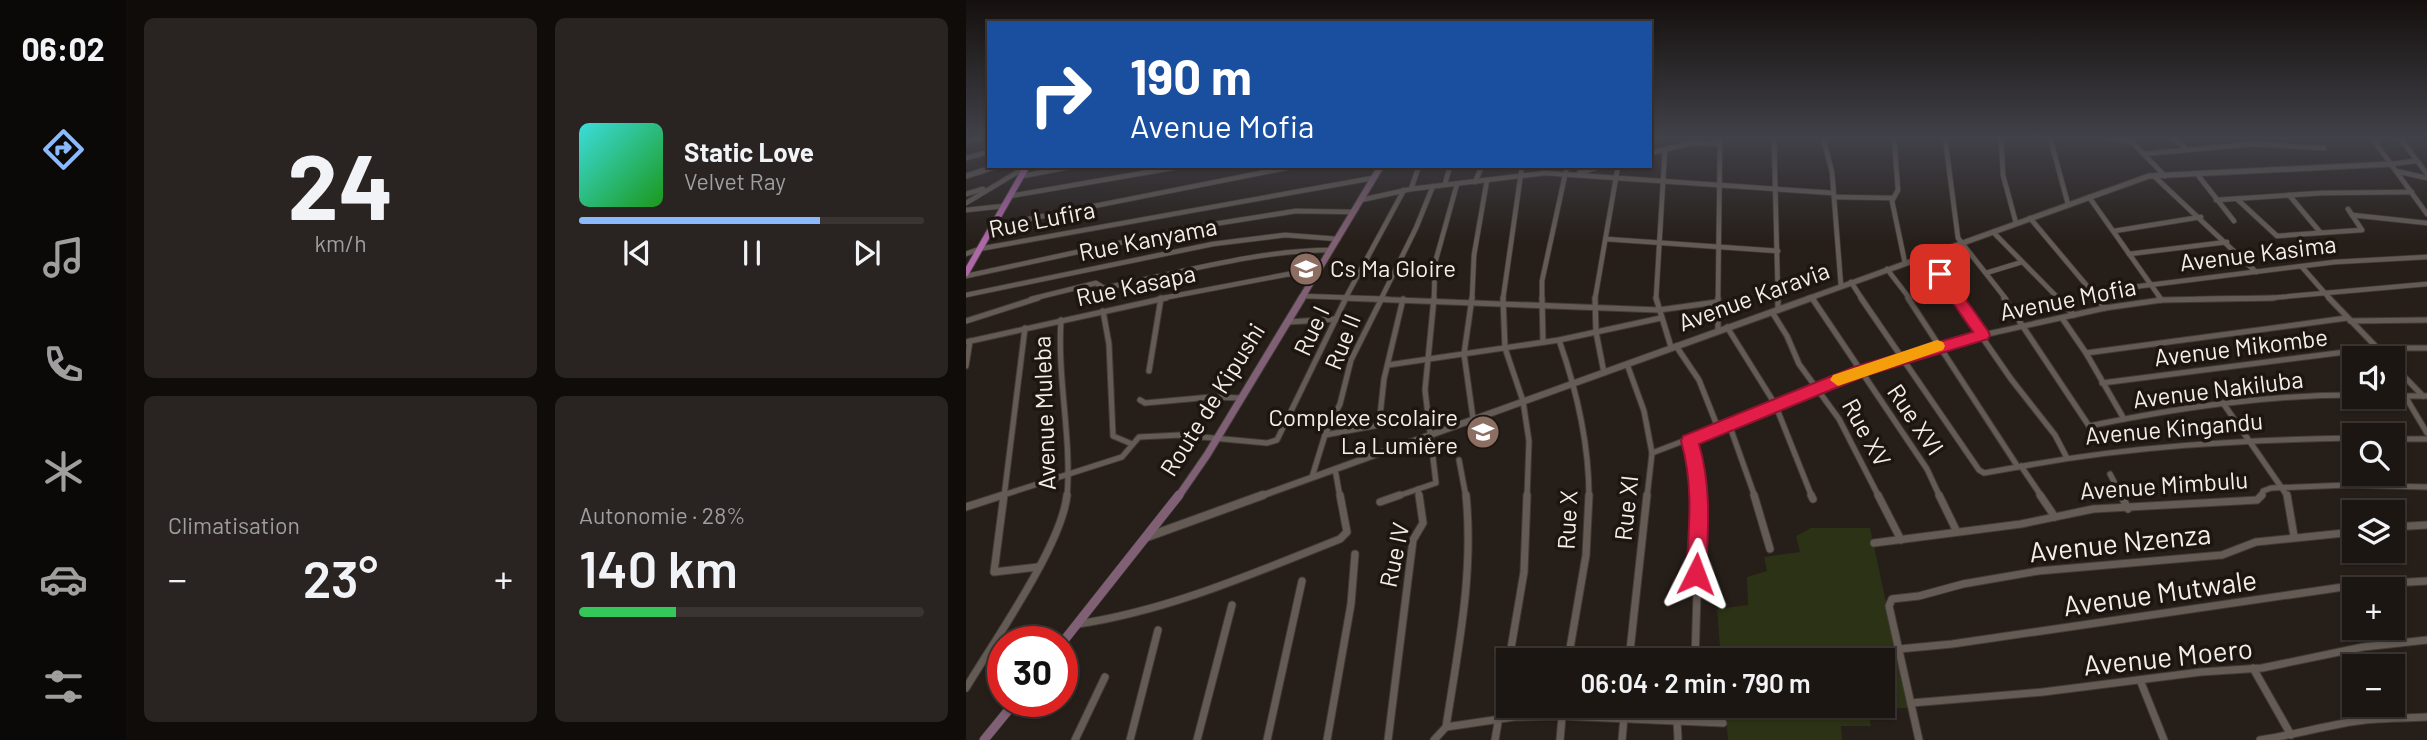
<!DOCTYPE html>
<html lang="fr">
<meta charset="utf-8">
<style>
body{margin:0;font-family:Barlow,sans-serif;background:#292321;color:#f1f3f6;height:100vh;display:flex;flex-direction:column;font-size:26px;white-space:nowrap}
*{box-sizing:border-box;margin:0}
p{font-size:23px;color:#a09fa0}
.icon{flex:none;width:38px;height:38px;fill:none;stroke:currentColor;stroke-width:2;stroke-linecap:round;stroke-linejoin:round}
.map{position:relative;flex:1;overflow:hidden}
.details{display:flex;flex-direction:column;gap:18px;padding:18px;background:#0f0c0a;width:840px}
.details>*{flex:none}
.guide{position:absolute;left:21px;top:21px;width:665px;height:147px;border-radius:0px;box-shadow:0 2px 5px #0004,0 0 0 2px #3a3533;background:#1a4fa0;color:#fff;overflow:hidden}
.buttons{position:absolute;left:1376px;top:346px;display:grid;gap:14px}
.buttons a{display:grid;place-items:center;width:63px;height:63px;border-radius:0px;background:#1c1613;box-shadow:0 2px 5px #0004,0 0 0 2px #3a3533;font-size:35px}
.speed{position:absolute;left:21px;top:626px;display:flex;gap:14px;font-size:35px;font-weight:700;text-align:center}
.speed>*{display:grid;place-content:center;width:91px;height:91px;border-radius:50%;background:#1c1613;box-shadow:0 2px 5px #0004,0 0 0 2px #3a3533;line-height:1}
.speed .limit{border:10px solid #d22;background:#fff;color:#111}
.pin{position:absolute;display:grid;place-items:center;width:60px;height:60px;color:#fff;margin:-30px;border-radius:14px;box-shadow:0 4px 10px #0006}
.me{position:absolute;width:77px;margin:-38px;rotate:3deg;stroke-linejoin:round;filter:drop-shadow(0 0 5px #0008)}
.turn{display:flex;align-items:center;gap:24px;height:147px;padding:0 28px;font-size:32px}
.turn .icon{width:91px;height:91px;stroke-width:2.5}
.turn b{display:block;font-size:49px;line-height:60px}
.big{font-size:52px;font-weight:600;line-height:1.1}
.details .tile{flex:1;display:flex;flex-direction:column;justify-content:center;gap:10px;min-width:0;padding:0 24px;border-radius:10px;background:#292321}
.details .dial{align-items:center;gap:0}
.dial b{font-size:91px;line-height:1}
.song{display:flex;align-items:center;gap:21px}
.cover{width:84px;height:84px;border-radius:10px;background:linear-gradient(135deg,hsl(180 70% 55%),hsl(120 70% 35%))}
.played{height:7px;border-radius:4px;background:linear-gradient(90deg,#8cb9fc 70%,#3a3533 70%)}
.keys{display:flex;justify-content:space-around;direction:ltr}
.heat{display:flex;justify-content:space-between;align-items:center;font-size:38px;direction:ltr}
.charge{height:10px;border-radius:5px;background:linear-gradient(90deg,#34c759 28%,#3a3533 0)}
.details .tiles{flex:1;display:grid;gap:18px;grid-template-columns:repeat(2,1fr)}
.trip{position:absolute;left:530px;top:648px;width:399px;height:70px;border-radius:0px;background:#1c1613;box-shadow:0 2px 5px #0004,0 0 0 2px #3a3533;font-weight:600;line-height:70px;text-align:center}
main{display:flex;flex:1;min-height:0}
.tab-bar{display:flex;flex-direction:column;width:126px;justify-content:space-around;align-items:center;background:#0b0908;color:#a09fa0}
.tab-bar .icon{width:49px;height:49px}
.tab-bar .on{color:#8cb9fc}
.tab-bar b{font-size:32px;color:#f1f3f6}
.map>svg:first-child{display:block}
.green{fill:#2c3216}
.lines{fill:none;stroke-linecap:round;stroke-linejoin:round}
.minor-far2-casing{stroke:#413b38;stroke-width:6}
.minor-far1-casing{stroke:#413b38;stroke-width:7}
.minor-casing{stroke:#413b38;stroke-width:9}
.tertiary-far2-casing{stroke:#413b38;stroke-width:7}
.tertiary-far1-casing{stroke:#413b38;stroke-width:8}
.tertiary-casing{stroke:#413b38;stroke-width:10}
.secondary-far2-casing{stroke:#413b38;stroke-width:8}
.secondary-far1-casing{stroke:#413b38;stroke-width:9}
.secondary-casing{stroke:#413b38;stroke-width:10}
.trunk-casing{stroke:#413b38;stroke-width:8}
.minor-far2{stroke:#645b55;stroke-width:4.5}
.minor-far1{stroke:#645b55;stroke-width:5}
.minor{stroke:#645b55;stroke-width:7}
.tertiary-far2{stroke:#645b55;stroke-width:5}
.tertiary-far1{stroke:#645b55;stroke-width:6}
.tertiary{stroke:#645b55;stroke-width:8}
.secondary-far2{stroke:#806074;stroke-width:6}
.secondary-far1{stroke:#806074;stroke-width:7}
.secondary{stroke:#806074;stroke-width:9}
.trunk{stroke:#ae68a8;stroke-width:6}
.route{fill:#e11d48;stroke:#92132f;stroke-width:2}
.slow{fill:#f59e0b}
.labels{text-anchor:middle;stroke-width:7;stroke-linejoin:round;paint-order:stroke}
.street-label{font-size:24px;fill:#f4eeeb;stroke:#1c1510}
.poi-label{font-size:24px;fill:#f4eeeb;stroke:#1c1510;text-anchor:start}
.near-street-label{font-size:28px;fill:#f4eeeb;stroke:#1c1510}
</style>
<main>
<nav class="tab-bar">
<b>06:02</b>
<svg class="icon on" aria-label="directions" viewBox="0 0 24 24"><path d="M12 3l9 9-9 9-9-9zM9 14v-3h6M13 9l2 2-2 2"/></svg>
<svg class="icon" aria-label="music" viewBox="0 0 24 24"><path d="M9 18V5l10-2v13"/><circle cx="6" cy="18" r="3"/><circle cx="16" cy="16" r="3"/></svg>
<svg class="icon" aria-label="phone" viewBox="0 0 24 24"><path d="M5 4h4l2 5-3 2q2 4 5 5l2-3 5 2v4C11 20 4 13 5 4z"/></svg>
<svg class="icon" aria-label="climate" viewBox="0 0 24 24"><path d="M12 3v18M4 7l16 10M4 17L20 7"/></svg>
<svg class="icon" aria-label="car" viewBox="0 0 24 24"><path d="M5 17H2v-5l4-1 3-4h7l3 4 3 1v5h-3M9 17h6M6 11h13"/><circle cx="7" cy="17" r="2"/><circle cx="17" cy="17" r="2"/></svg>
<svg class="icon" aria-label="filters" viewBox="0 0 24 24"><path d="M4 7h16M4 17h16"/><circle cx="9" cy="7" r="2"/><circle cx="15" cy="17" r="2"/></svg>
</nav>
<section class="details">
<div class="tiles">
<div class="tile dial"><b>24</b><p>km/h</p></div>
<div class="tile">
<div class="song"><i class="cover"></i><div><b>Static Love</b><p>Velvet Ray</p></div></div>
<div class="played"></div>
<div class="keys"><svg class="icon" aria-label="previous" viewBox="0 0 24 24"><path d="M18 5L8 12l10 7zM5 5v14"/></svg><svg class="icon" aria-label="pause" viewBox="0 0 24 24"><path d="M8 5v14M16 5v14"/></svg><svg class="icon" aria-label="next" viewBox="0 0 24 24"><path d="M6 5l10 7-10 7zM19 5v14"/></svg></div>
</div>
<div class="tile"><p>Climatisation</p>
<div class="heat"><a>−</a><b class="big">23°</b><a>+</a></div>
</div>
<div class="tile"><p>Autonomie · 28%</p><b class="big">140 km</b><div class="charge"></div></div>
</div>
</section>
<div class="map">
<svg width="1461" height="740" viewBox="0 0 1461 740">
<rect width="100%" height="100%" fill="#261e19"/>
<!-- green -->
<polygon class="green" points="845,528 904,528 943,708 902,709 905,726 875,726 876,740 762,740 759,705 917,705 917,660 755,660 751,609 782,605 781,577 801,571 798,557 834,552 830,536"/>
<g class="lines">
<defs>
<g id="minor-far2">
<polyline points="808,138 812,299"/>
<polyline points="857,138 866,172 875,286"/>
<polyline points="928,138 932,190 926,201 939,263"/>
<polyline points="979,138 992,238 1040,299"/>
<polyline points="1035,138 1037,175 1050,223"/>
<polyline points="1084,138 1102,204"/>
<polyline points="1144,138 1166,142 1199,176"/>
<polyline points="1207,138 1220,149"/>
<polyline points="1406,138 1461,214"/>
<polyline points="1434,138 1461,174"/>
<polyline points="0,143 13,138"/>
<polyline points="684,153 726,143 754,144"/>
<polyline points="1177,154 1286,144 1358,148"/>
<polyline points="0,158 23,152"/>
<polyline points="1425,164 1449,161"/>
<polyline points="1430,171 1461,178"/>
<polyline points="613,173 636,166"/>
<polyline points="1231,174 1268,221"/>
<polyline points="56,176 109,166"/>
<polyline points="1188,176 1290,272"/>
<polyline points="509,182 516,166"/>
<polyline points="479,184 484,166"/>
<polyline points="445,189 453,166"/>
<polyline points="0,194 17,189"/>
<polyline points="1323,195 1354,232"/>
<polyline points="44,196 218,166"/>
<polyline points="868,197 927,198"/>
<polyline points="1123,197 1195,299"/>
<polyline points="1271,199 1311,236 1396,230 1382,209"/>
<polyline points="395,200 445,189 579,173 867,193"/>
<polyline points="1250,200 1356,193 1446,192"/>
<polyline points="0,203 60,167"/>
<polyline points="0,210 38,206"/>
<polyline points="1386,215 1461,223"/>
<polyline points="1064,218 1132,299"/>
<polyline points="27,226 330,166"/>
<polyline points="1148,231 1235,217"/>
<polyline points="1027,232 1093,299"/>
<polyline points="640,239 812,251"/>
<polyline points="0,254 13,249 407,178"/>
<polyline points="1163,254 1261,242"/>
<polyline points="960,255 990,299"/>
<polyline points="1336,267 1364,299"/>
<polyline points="921,269 944,299"/>
<polyline points="1020,273 1056,262"/>
<polyline points="0,276 223,228 330,211 388,212"/>
<polyline points="885,282 896,299"/>
<polyline points="1127,292 1369,262 1461,257"/>
<polyline points="0,295 247,244 319,235 372,239"/>
<polyline points="336,296 422,299"/>
<polyline points="846,297 848,299"/>
<path d="M65,299L130,283L138,288C210,274 291,250 365,250"/>
<polyline points="192,299 323,274 349,276"/>
<polyline points="379,299 438,190"/>
<polyline points="415,299 450,228 467,186"/>
<polyline points="468,299 469,263 491,184"/>
<polyline points="506,299 508,255 521,180"/>
<polyline points="537,299 556,166"/>
<polyline points="576,299 576,281 601,166"/>
<polyline points="629,299 652,166"/>
<polyline points="690,299 699,149"/>
<polyline points="752,299 754,138"/>
<polyline points="1229,299 1304,298 1461,284"/>
</g>
<g id="minor-far1">
<polyline points="377,298 693,310 751,302"/>
<polyline points="506,298 498,354 507,418"/>
<polyline points="537,298 539,348 557,401 563,441 561,497"/>
<polyline points="576,298 577,342"/>
<polyline points="629,298 630,332 638,373"/>
<polyline points="690,298 705,347"/>
<polyline points="752,298 752,331"/>
<polyline points="812,298 812,310"/>
<polyline points="846,298 961,469 974,497"/>
<polyline points="895,298 1013,470 1018,473 1052,467"/>
<path d="M942,298L1052,467C1164,446 1274,440 1388,438"/>
<polyline points="989,298 1045,379 1089,435 1101,458"/>
<path d="M1038,298L1123,426C1211,408 1298,395 1388,395"/>
<polyline points="1091,298 1108,315"/>
<polyline points="1130,298 1139,308"/>
<polyline points="1193,298 1195,300"/>
<polyline points="1363,298 1422,359"/>
<polyline points="137,311 143,344 147,436 166,444"/>
<polyline points="806,312 821,336 833,364 873,419 913,497"/>
<polyline points="1096,318 1120,353 1158,419"/>
<path d="M95,320C91,379 106,438 101,497"/>
<polyline points="0,321 72,298"/>
<polyline points="1384,321 1461,320"/>
<polyline points="322,322 371,319"/>
<polyline points="761,327 809,404 846,497"/>
<path d="M593,340C611,391 623,443 623,497"/>
<polyline points="0,342 200,298"/>
<polyline points="710,346 733,380 752,428"/>
<polyline points="1120,353 1381,318"/>
<polyline points="661,364 678,411 686,453 681,497"/>
<polyline points="1426,364 1457,396"/>
<polyline points="422,365 593,340 695,318"/>
<polyline points="0,366 4,341"/>
<polyline points="183,371 195,298"/>
<polyline points="1136,383 1411,348 1461,348"/>
<polyline points="1426,396 1461,396"/>
<polyline points="1439,396 1461,433"/>
<polyline points="174,400 179,403 245,397 276,398"/>
<polyline points="1257,403 1322,497"/>
<polyline points="763,424 789,497"/>
<polyline points="359,435 413,425 418,379 437,299"/>
<polyline points="1426,439 1461,439"/>
<polyline points="723,441 731,467 734,497"/>
<polyline points="686,453 937,357 1017,335 1139,308 1195,300 1308,298"/>
<polyline points="493,460 500,497"/>
<polyline points="1055,466 1076,497"/>
<polyline points="369,469 374,497"/>
<polyline points="1144,474 1156,497"/>
<polyline points="346,477 359,435 374,404 385,360 416,298"/>
<polyline points="452,489 453,497"/>
<polyline points="31,497 156,457 173,437 214,435 301,443 311,440 380,298"/>
<polyline points="38,497 59,328"/>
<polyline points="429,497 470,483 459,390 468,298"/>
<polyline points="1295,497 1297,491 1305,488 1382,485 1461,487"/>
</g>
<g id="minor">
<polyline points="38,495 28,572 72,567"/>
<polyline points="788,495 804,549"/>
<polyline points="845,495 847,499"/>
<polyline points="912,495 935,540"/>
<polyline points="973,495 991,532"/>
<polyline points="1074,495 1089,517"/>
<polyline points="1155,495 1162,509"/>
<polyline points="1321,495 1328,536"/>
<polyline points="414,502 434,495"/>
<polyline points="0,507 37,495"/>
<polyline points="1426,527 1461,525"/>
<polyline points="908,543 1055,524 1127,509 1291,500 1296,495"/>
<path d="M112,624C204,610 288,573 374,539L381,532L374,495"/>
<polyline points="933,649 986,644 1391,585 1461,581"/>
<polyline points="543,660 558,572 561,495"/>
<polyline points="602,660 620,555 623,495"/>
<polyline points="663,660 681,495"/>
<polyline points="729,660 734,495"/>
<polyline points="1287,668 1325,735"/>
<polyline points="1174,680 1198,740"/>
<path d="M0,688C28,641 96,545 101,495"/>
<polyline points="945,703 1077,692 1235,672 1296,668 1397,647 1461,640"/>
<polyline points="711,720 712,740"/>
<polyline points="724,721 726,705"/>
<path d="M480,727C492,649 508,574 500,495"/>
<polyline points="109,740 139,677"/>
<polyline points="164,740 192,630"/>
<polyline points="231,740 266,605"/>
<polyline points="301,740 336,581"/>
<polyline points="361,740 385,604 389,554"/>
<polyline points="422,740 447,540 457,523 453,495"/>
<polyline points="468,740 480,727 548,717 596,716 757,723"/>
<polyline points="529,740 542,664"/>
<polyline points="594,740 597,705"/>
<polyline points="656,740 659,705"/>
<polyline points="953,740 923,606 926,599 953,596 997,584 1072,571 1256,555 1290,542 1388,532"/>
<path d="M1294,740C1321,736 1347,729 1374,724C1403,718 1432,718 1461,717"/>
</g>
<g id="tertiary-far2">
<polyline points="0,176 32,166"/>
<polyline points="841,299 1183,176 1425,164"/>
</g>
<polyline id="tertiary-far1" points="292,497 845,298"/>
<polyline id="tertiary" points="181,537 297,495"/>
<polyline id="secondary-far2" points="335,299 415,166"/>
<polyline id="secondary-far1" points="212,497 241,455 336,298"/>
<g id="secondary">
<polyline points="96,643 213,495"/>
<polyline points="18,740 49,702"/>
</g>
<polyline id="trunk" points="0,273 61,166"/>
</defs>
<!-- minor-far2 casing -->
<use href="#minor-far2" class="minor-far2-casing"/>
<!-- minor-far1 casing -->
<use href="#minor-far1" class="minor-far1-casing"/>
<!-- minor casing -->
<use href="#minor" class="minor-casing"/>
<!-- tertiary-far2 casing -->
<use href="#tertiary-far2" class="tertiary-far2-casing"/>
<!-- tertiary-far1 casing -->
<use href="#tertiary-far1" class="tertiary-far1-casing"/>
<!-- tertiary casing -->
<use href="#tertiary" class="tertiary-casing"/>
<!-- secondary-far2 casing -->
<use href="#secondary-far2" class="secondary-far2-casing"/>
<!-- secondary-far1 casing -->
<use href="#secondary-far1" class="secondary-far1-casing"/>
<!-- secondary casing -->
<use href="#secondary" class="secondary-casing"/>
<!-- trunk casing -->
<use href="#trunk" class="trunk-casing"/>
<!-- minor-far2 -->
<use href="#minor-far2" class="minor-far2"/>
<!-- minor-far1 -->
<use href="#minor-far1" class="minor-far1"/>
<!-- minor -->
<use href="#minor" class="minor"/>
<!-- tertiary-far2 -->
<use href="#tertiary-far2" class="tertiary-far2"/>
<!-- tertiary-far1 -->
<use href="#tertiary-far1" class="tertiary-far1"/>
<!-- tertiary -->
<use href="#tertiary" class="tertiary"/>
<!-- secondary-far2 -->
<use href="#secondary-far2" class="secondary-far2"/>
<!-- secondary-far1 -->
<use href="#secondary-far1" class="secondary-far1"/>
<!-- secondary -->
<use href="#secondary" class="secondary"/>
<!-- trunk -->
<use href="#trunk" class="trunk"/>
</g>
<!-- sky -->
<linearGradient id="sky" x2="0" y2="1"><stop stop-color="#15100e"/><stop offset="0.57" stop-color="#414149"/><stop offset="1" stop-color="#414149" stop-opacity="0"/></linearGradient>
<rect width="1461" height="242" fill="url(#sky)"/>
<!-- route -->
<path class="route" d="M974,269L979,270L1022,331L1024,335L1022,339L899,376L733,444C746,488 742,530 740,574L737,581L730,583L723,581L720,574C723,528 728,486 715,441L717,436L888,367L1007,332L967,274Z"/>
<!-- slow -->
<polygon class="slow" points="971,340 977,342 979,346 977,350 872,386 864,380 867,375"/>
<!-- icons -->
<defs>
<symbol id="school-disc" viewBox="-11 -11 22 22"><circle r="9.5" fill="#8d6e63" stroke="#1c1510"/><path d="M0-5L7-2L0 1L-7-2ZM-4 1L0 2.5L4 1V4Q0 6-4 4Z" fill="#fff"/></symbol>
</defs>
<g fill-rule="evenodd">
<use href="#school-disc" x="321" y="250" width="38" height="38"/>
<use href="#school-disc" x="498" y="413" width="38" height="38"/>
</g>
<g class="labels">
<!-- street labels -->
<g class="street-label">
<text transform="translate(76 220) rotate(-11)" y="8">Rue Lufira</text>
<text transform="translate(182 240) rotate(-11)" y="8">Rue Kanyama</text>
<text transform="translate(1292 254) rotate(-7)" y="8">Avenue Kasima</text>
<text transform="translate(170 286) rotate(-12)" y="8">Rue Kasapa</text>
<text transform="translate(788 297) rotate(-20)" y="8">Avenue Karavia</text>
<text transform="translate(1102 300) rotate(-11)" y="8">Avenue Mofia</text>
<text transform="translate(346 331) rotate(-65)" y="8">Rue I</text>
<text transform="translate(377 342) rotate(-68)" y="8">Rue II</text>
<text transform="translate(1275 348) rotate(-7)" y="8">Avenue Mikombe</text>
<text transform="translate(1252 390) rotate(-7)" y="8">Avenue Nakiluba</text>
<text transform="translate(247 400) rotate(-58)" y="8">Route de Kipushi</text>
<text transform="translate(79 413) rotate(-92)" y="8">Avenue Muleba</text>
<text transform="translate(949 420) rotate(56)" y="8">Rue XVI</text>
<text transform="translate(1208 429) rotate(-5)" y="8">Avenue Kingandu</text>
<text transform="translate(900 433) rotate(61)" y="8">Rue XV</text>
<text transform="translate(1198 486) rotate(-4)" y="8">Avenue Mimbulu</text>
<text transform="translate(661 508) rotate(-84)" y="8">Rue XI</text>
<text transform="translate(602 520) rotate(-87)" y="8">Rue X</text>
<text transform="translate(429 555) rotate(-78)" y="8">Rue IV</text>
</g>
<!-- poi labels -->
<g class="poi-label">
<text x="364" y="277">Cs Ma Gloire</text>
<text x="492" y="426" text-anchor="end">Complexe scolaire<tspan x="492" dy="28">La Lumière</tspan></text>
</g>
<!-- near-street labels -->
<g class="near-street-label">
<text transform="translate(1154 543) rotate(-6)" y="10">Avenue Nzenza</text>
<text transform="translate(1194 593) rotate(-8)" y="10">Avenue Mutwale</text>
<text transform="translate(1202 657) rotate(-6)" y="10">Avenue Moero</text>
</g>
</g>
</svg>
<div class="buttons">
<a><svg class="icon" aria-label="sound" viewBox="0 0 24 24"><path d="M4 9h4l5-4v14l-5-4H4zM17 9q2 3 0 6"/></svg></a>
<a><svg class="icon" aria-label="search" viewBox="0 0 24 24"><circle cx="10" cy="10" r="6"/><path d="M15 15l6 6"/></svg></a>
<a><svg class="icon" aria-label="layers" viewBox="0 0 24 24"><path d="M12 4l9 5-9 5-9-5zM3 14l9 5 9-5"/></svg></a>
<a>+</a>
<a>−</a>
</div>
<div class="speed"><div class="limit">30</div></div>
<div class="pin" style="left:974px;top:274px;background:#d93025"><svg class="icon" aria-label="arrive" viewBox="0 0 24 24"><path d="M6 21V4h12l-3 4 3 4H6"/></svg></div>
<svg class="me" style="left:730px;top:574px" viewBox="-20 -20 40 40"><path d="M0-17L14 15 0 8-14 15z" fill="#e11d48" stroke="#fff" stroke-width="4"/></svg>
<div class="trip">06:04 · 2 min · 790 m</div>
<div class="guide">
<div class="turn"><svg class="icon" aria-label="right" viewBox="0 0 24 24"><path d="M7 20v-9h11M14 6l5 5-5 5"/></svg><div><b>190 m</b>Avenue Mofia</div></div>
</div>
</div>
</main>
